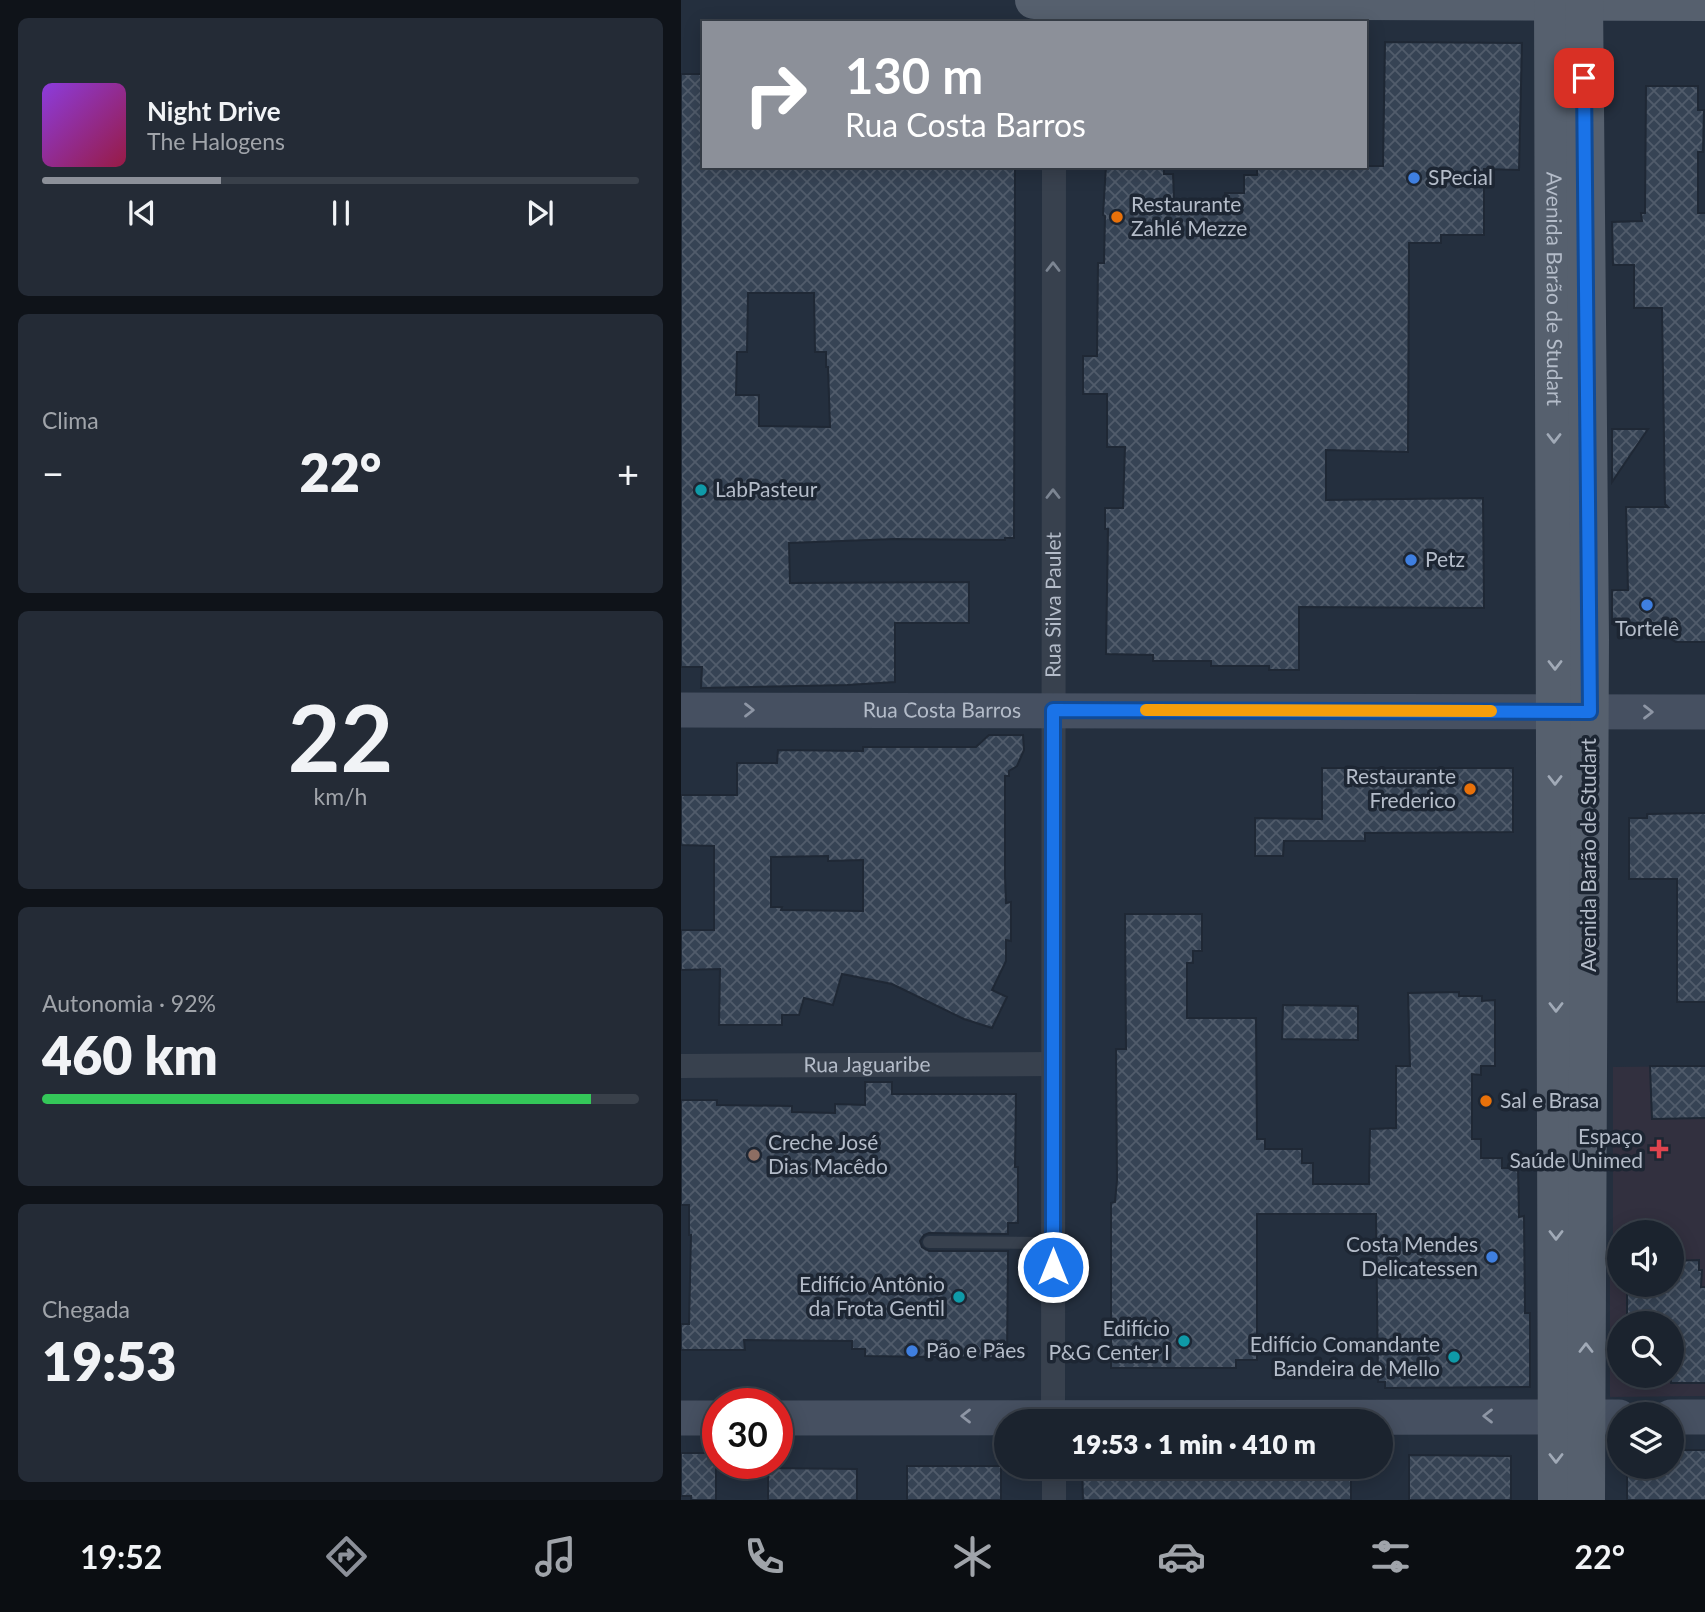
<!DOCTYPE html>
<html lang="pt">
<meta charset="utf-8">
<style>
body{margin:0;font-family:Lato,sans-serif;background:#242b36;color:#f1f3f6;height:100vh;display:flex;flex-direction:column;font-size:26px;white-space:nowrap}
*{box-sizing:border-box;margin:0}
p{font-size:23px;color:#a0a4aa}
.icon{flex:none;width:38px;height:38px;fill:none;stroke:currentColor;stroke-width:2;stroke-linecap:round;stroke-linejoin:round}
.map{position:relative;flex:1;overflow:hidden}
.sheet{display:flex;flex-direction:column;gap:18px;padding:18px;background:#0f1319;width:681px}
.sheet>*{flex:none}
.hud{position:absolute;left:21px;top:21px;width:665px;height:147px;border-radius:0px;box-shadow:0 4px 18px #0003,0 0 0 2px #39404a;background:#8c9099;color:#fff;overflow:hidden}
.buttons{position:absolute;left:926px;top:1220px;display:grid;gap:14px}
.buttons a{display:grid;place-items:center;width:77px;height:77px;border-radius:50%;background:#1b232e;box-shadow:0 4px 18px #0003,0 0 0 2px #39404a;font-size:35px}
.speed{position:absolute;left:21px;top:1388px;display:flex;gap:14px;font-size:35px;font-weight:700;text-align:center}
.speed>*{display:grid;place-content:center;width:91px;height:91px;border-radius:50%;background:#1b232e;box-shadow:0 4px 18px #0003,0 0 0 2px #39404a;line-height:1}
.speed .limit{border:10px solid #d22;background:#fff;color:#111}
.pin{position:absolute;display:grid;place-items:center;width:60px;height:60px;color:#fff;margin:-30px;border-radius:14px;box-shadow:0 4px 10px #0006}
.me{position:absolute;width:77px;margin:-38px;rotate:0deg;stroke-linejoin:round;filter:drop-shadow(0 0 5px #0008)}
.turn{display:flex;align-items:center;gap:24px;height:147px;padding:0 28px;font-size:32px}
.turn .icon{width:91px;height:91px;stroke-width:2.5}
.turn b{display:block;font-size:49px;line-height:60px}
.big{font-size:52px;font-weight:800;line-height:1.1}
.sheet .card{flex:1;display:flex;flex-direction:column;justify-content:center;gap:10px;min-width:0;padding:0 24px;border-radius:10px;background:#242b36}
.sheet .dial{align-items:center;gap:0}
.dial b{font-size:91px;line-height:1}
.song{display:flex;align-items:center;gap:21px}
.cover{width:84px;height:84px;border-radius:10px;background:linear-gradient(135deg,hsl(270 70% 55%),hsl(340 70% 35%))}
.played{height:7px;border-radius:4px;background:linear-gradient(90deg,#8c9099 30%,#39404a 30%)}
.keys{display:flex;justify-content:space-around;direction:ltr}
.heat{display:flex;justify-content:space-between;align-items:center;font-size:38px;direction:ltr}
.charge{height:10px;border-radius:5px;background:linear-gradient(90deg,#34c759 92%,#39404a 0)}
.trip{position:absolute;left:313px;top:1409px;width:399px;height:70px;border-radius:35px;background:#1b232e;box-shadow:0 4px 18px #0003,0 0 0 2px #39404a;font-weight:800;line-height:70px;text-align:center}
.dock{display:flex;height:112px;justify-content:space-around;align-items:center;background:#0b0e12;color:#a0a4aa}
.dock .icon{width:49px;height:49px}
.dock .current{color:#8c9099}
.dock b{font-size:32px;color:#f1f3f6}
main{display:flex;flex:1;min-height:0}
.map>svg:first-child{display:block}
.medical{fill:#32303f;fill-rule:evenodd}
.building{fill:url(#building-cross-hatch);stroke:#1f2835;stroke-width:2;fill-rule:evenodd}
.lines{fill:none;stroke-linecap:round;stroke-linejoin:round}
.lane{stroke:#38414e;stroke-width:12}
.street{stroke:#38414e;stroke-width:24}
.secondary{stroke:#465061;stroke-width:35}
.primary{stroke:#56606e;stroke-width:38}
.oneway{stroke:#7c8592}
.oneway2{stroke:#a1aab7}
.oneway3{stroke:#8e96a5}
.route-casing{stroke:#114b97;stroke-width:18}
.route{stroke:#1a73e8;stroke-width:12}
.slow{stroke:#f59e0b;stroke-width:12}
.shop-dot{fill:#3f7fe0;stroke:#1d2633;stroke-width:2.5}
.food-dot{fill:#e8710a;stroke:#1d2633;stroke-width:2.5}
.culture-dot{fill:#0f9aa8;stroke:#1d2633;stroke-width:2.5}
.health-dot{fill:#e0444e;stroke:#1d2633;stroke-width:2.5}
.education-dot{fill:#8d6e63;stroke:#1d2633;stroke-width:2.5}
.labels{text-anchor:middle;stroke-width:7;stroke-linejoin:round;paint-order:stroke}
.poi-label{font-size:21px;fill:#b4bcc9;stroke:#1d2633;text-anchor:start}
.street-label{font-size:21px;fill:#b4bcc9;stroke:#1d2633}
</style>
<main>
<section class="sheet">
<div class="card">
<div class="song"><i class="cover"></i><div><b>Night Drive</b><p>The Halogens</p></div></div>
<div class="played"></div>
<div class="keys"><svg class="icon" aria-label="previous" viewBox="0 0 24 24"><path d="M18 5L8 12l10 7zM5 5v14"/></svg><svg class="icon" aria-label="pause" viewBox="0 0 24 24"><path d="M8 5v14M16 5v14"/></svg><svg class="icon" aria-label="next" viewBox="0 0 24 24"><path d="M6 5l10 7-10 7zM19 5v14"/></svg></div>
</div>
<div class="card"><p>Clima</p>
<div class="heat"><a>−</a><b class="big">22°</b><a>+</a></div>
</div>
<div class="card dial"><b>22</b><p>km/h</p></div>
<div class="card"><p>Autonomia · 92%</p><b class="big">460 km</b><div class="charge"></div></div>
<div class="card"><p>Chegada</p><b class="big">19:53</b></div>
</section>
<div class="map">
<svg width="1025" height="1500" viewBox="0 0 1025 1500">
<defs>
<pattern id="building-cross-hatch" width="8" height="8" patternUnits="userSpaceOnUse" patternTransform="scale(1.75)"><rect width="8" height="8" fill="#364354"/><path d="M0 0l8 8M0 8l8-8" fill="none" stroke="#515c6b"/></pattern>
</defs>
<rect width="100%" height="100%" fill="#242f3e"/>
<!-- medical -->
<path class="medical" d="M1024,1066V1396L929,1397V1255H932V1067ZM938,1232H990V1284H938ZM938,1323H990V1376H938Z"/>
<!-- building -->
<g class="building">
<polygon points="704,42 841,43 838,170 803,169 803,235 760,235 760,243 728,243 727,452 645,450 645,500 802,498 803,608 618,607 618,670 588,670 588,666 530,666 530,661 472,661 472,655 425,654 427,529 424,529 424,508 442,508 444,447 426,447 426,394 402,394 402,356 416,356 417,263 423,263 424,216 422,215 425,166 483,166 483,174 492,174 493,199 544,200 544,193 563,193 563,175 576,175 576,166 702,166"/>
<path d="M0,74H23V166H334L333,538H324V540L214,539L108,543L109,583L288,582V623H214V682L166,685L20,688L21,667H0ZM67,293H133L134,352H145V367H147L149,427L78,426V395H55L56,352H66Z"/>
<polygon points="965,86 1017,86 1017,110 1023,110 1022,152 1017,152 1017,213 1025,213 1025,642 995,642 984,636 973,623 931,624 931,590 947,590 945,507 987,507 984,504 981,308 953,308 953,265 932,265 931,222 961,221 960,213 964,213"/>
<polygon points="931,429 967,429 931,482"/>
<path d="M308,735H342L343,750L336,766L328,771V776H324V877L325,903L330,902V941L325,940V961L311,990L326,997L311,1028L283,1019L211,984L161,974L152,1005L123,998L118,1015H101V1025H38L39,969L0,970V930H33V846L0,845V795H56V763H96L97,750L182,751V747H295ZM147,856V861L182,860V911L100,910L101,907H90V857Z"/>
<polygon points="641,768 832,768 832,832 684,833 684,841 603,841 602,856 574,856 574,818 641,819"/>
<polygon points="1025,813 1025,1002 996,1002 996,879 948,879 948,818 966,818 966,814"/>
<polygon points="444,914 521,914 521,951 512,951 512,963 506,963 506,1018 575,1018 576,1139 584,1139 584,1149 621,1149 621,1163 632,1163 632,1184 688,1184 689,1129 715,1128 715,1066 729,1066 727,993 778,992 778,996 801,996 801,1001 814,1000 814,1066 800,1066 800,1075 791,1074 791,1139 800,1139 800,1158 821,1158 821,1168 837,1168 838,1217 843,1216 844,1313 849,1313 849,1387 704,1388 704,1382 697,1382 695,1214 576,1214 576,1360 555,1360 555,1368 430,1368 430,1203 434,1202 436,1180 435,1049 445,1049"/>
<polygon points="602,1005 677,1006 677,1040 601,1039"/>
<polygon points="969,1066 1025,1066 1025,1118 971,1119"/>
<polygon points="184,1082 211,1082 211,1094 335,1094 334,1167 337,1167 337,1223 327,1223 327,1234 248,1233 243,1235 239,1241 241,1247 248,1251 327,1251 326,1358 184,1356 184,1349 171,1349 171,1341 63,1340 64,1350 0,1350 0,1324 8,1324 10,1235 8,1235 8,1205 0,1205 0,1100 36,1100 36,1105 111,1106 111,1112 154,1113 154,1104 184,1105"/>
<polygon points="1018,1260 1018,1270 1021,1270 1020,1287 1025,1287 1025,1383 990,1383 990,1323 946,1323 946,1284 990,1284 990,1261"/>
<polygon points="990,1450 1025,1450 1025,1500 946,1500 946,1466 990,1466"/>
<polygon points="0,1453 35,1453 35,1500 10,1500 10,1496 0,1496"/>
<polygon points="728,1455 830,1456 830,1500 728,1500"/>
<rect x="226" y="1466" width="94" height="34"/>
<polygon points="401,1466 670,1466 670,1500 402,1500"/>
<polygon points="87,1468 176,1469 176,1500 87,1500"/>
</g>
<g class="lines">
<!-- lane -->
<polyline class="lane" points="248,1242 372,1243"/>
<!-- street -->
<g class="street">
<path id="s1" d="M0,1066L372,1064"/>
<path id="s2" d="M372,1421L373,166"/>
<polyline points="373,1466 373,1500"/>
</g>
<!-- secondary -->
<g class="secondary">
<path id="s3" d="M0,710L1025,712"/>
<polyline points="990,1417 1025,1417"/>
<polyline points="0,1418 37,1418"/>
<polyline points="96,1418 938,1417"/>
</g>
<!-- primary -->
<g class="primary">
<polyline points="353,0 1025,2"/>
<path id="s4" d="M872,0L876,1500"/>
<polyline points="903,0 909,640 905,1500"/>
</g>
</g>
<!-- one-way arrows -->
<defs><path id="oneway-chevron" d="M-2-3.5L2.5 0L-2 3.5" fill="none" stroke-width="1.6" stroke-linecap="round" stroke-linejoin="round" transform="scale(1.75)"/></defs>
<g class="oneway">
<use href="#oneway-chevron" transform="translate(372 267) rotate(-90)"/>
<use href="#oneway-chevron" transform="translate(372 494) rotate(-90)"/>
</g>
<g class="oneway2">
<use href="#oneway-chevron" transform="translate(873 438) rotate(90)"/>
<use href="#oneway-chevron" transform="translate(874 665) rotate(90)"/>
<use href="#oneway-chevron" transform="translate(874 780) rotate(90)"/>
<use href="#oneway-chevron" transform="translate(875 1007) rotate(90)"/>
<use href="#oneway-chevron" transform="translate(875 1235) rotate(90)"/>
<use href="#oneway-chevron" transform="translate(905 1348) rotate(-90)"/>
<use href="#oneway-chevron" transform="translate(875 1458) rotate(90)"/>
</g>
<g class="oneway3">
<use href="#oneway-chevron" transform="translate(68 710)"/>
<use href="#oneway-chevron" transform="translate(967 712)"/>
<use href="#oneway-chevron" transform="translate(285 1416) rotate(180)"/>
<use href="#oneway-chevron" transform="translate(807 1416) rotate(180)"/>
</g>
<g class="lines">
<defs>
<polyline id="route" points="372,1267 372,710 909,712 903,78"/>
</defs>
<!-- route casing -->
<use href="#route" class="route-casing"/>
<!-- route -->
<use href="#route" class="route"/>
<!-- slow -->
<polyline class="slow" points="465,710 810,711"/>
</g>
<!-- markers -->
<g class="shop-dot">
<circle cx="733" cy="178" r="7"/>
<circle cx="730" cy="560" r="7"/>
<circle cx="966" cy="605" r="7"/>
<circle cx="811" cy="1257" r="7"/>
<circle cx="231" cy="1351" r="7"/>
</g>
<g class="food-dot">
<circle cx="436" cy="217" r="7"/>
<circle cx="789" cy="789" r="7"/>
<circle cx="805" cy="1101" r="7"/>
</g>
<g class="culture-dot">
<circle cx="20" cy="490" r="7"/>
<circle cx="278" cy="1297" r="7"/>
<circle cx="503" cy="1341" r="7"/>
<circle cx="773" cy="1357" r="7"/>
</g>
<path class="health-dot" d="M974.5 1138.5h7v7h7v7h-7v7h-7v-7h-7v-7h7z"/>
<circle class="education-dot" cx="73" cy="1155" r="7"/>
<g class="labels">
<!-- poi labels -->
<g class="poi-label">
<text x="747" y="185">SPecial</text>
<text x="450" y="212">Restaurante<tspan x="450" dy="24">Zahlé Mezze</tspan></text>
<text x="34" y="497">LabPasteur</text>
<text x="744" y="567">Petz</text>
<text x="966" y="636" text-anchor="middle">Tortelê</text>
<text x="775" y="784" text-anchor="end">Restaurante<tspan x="775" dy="24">Frederico</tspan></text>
<text x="819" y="1108">Sal e Brasa</text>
<text x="962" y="1144" text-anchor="end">Espaço<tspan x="962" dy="24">Saúde Unimed</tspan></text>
<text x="87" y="1150">Creche José<tspan x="87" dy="24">Dias Macêdo</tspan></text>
<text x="797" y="1252" text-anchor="end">Costa Mendes<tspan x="797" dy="24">Delicatessen</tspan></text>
<text x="264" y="1292" text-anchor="end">Edifício Antônio<tspan x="264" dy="24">da Frota Gentil</tspan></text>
<text x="489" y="1336" text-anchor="end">Edifício<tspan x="489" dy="24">P&amp;G Center I</tspan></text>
<text x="759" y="1352" text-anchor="end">Edifício Comandante<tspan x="759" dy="24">Bandeira de Mello</tspan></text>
<text x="245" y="1358">Pão e Pães</text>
</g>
<!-- street labels -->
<g class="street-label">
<text dy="7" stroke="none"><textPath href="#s4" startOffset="289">Avenida Barão de Studart</textPath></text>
<text dy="7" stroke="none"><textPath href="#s2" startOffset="816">Rua Silva Paulet</textPath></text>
<text dy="7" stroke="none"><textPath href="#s3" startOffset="261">Rua Costa Barros</textPath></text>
<text transform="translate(908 855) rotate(-90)" y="7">Avenida Barão de Studart</text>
<text dy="7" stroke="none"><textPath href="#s1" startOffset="186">Rua Jaguaribe</textPath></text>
</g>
</g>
</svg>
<div class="buttons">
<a><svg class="icon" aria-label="sound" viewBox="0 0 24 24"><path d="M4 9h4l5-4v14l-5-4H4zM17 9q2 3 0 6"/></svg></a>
<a><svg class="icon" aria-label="search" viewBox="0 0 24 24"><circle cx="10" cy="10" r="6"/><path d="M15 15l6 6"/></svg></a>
<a><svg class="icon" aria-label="layers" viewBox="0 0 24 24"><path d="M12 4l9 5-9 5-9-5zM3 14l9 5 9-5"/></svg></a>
</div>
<div class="speed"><div class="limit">30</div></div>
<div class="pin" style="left:903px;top:78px;background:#d93025"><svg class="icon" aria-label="arrive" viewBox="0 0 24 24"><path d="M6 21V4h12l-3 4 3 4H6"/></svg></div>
<svg class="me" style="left:372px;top:1267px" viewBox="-20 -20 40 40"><circle r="17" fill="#1a73e8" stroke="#fff" stroke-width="3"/><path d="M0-11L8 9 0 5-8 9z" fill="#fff"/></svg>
<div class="trip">19:53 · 1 min · 410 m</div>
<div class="hud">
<div class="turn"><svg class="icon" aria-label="right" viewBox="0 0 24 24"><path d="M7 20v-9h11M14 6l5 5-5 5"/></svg><div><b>130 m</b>Rua Costa Barros</div></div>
</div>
</div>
</main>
<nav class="dock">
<b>19:52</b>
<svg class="icon current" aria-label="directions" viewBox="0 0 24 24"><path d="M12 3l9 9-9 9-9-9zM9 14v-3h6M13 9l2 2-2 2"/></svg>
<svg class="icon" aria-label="music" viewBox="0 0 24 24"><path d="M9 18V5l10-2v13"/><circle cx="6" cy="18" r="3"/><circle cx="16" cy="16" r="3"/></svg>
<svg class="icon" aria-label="phone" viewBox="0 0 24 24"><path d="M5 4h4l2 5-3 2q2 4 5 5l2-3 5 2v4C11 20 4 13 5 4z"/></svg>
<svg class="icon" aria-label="climate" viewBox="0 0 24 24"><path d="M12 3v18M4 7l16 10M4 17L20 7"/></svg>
<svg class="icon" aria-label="car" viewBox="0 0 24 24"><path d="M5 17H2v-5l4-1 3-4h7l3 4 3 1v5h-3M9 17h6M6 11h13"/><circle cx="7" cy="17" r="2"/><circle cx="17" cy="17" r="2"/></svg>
<svg class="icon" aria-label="filters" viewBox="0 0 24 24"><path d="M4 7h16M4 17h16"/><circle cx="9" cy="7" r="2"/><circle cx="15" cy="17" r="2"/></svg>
<b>22°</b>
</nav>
